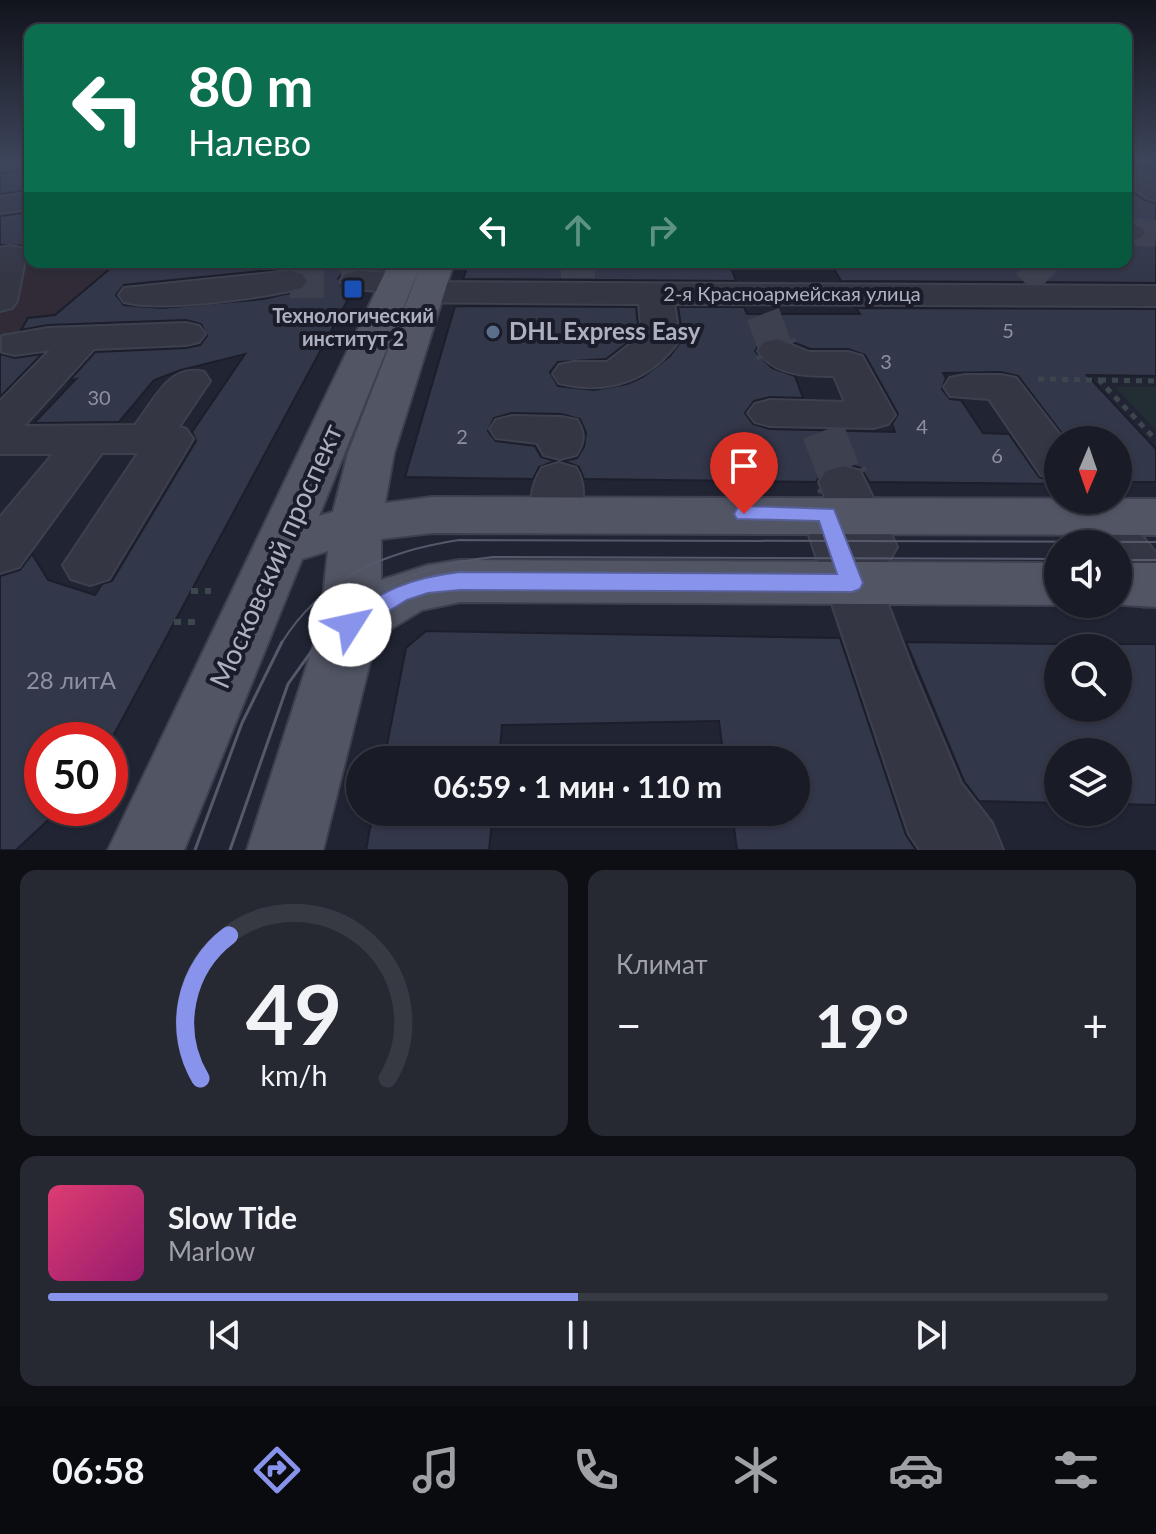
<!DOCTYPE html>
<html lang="ru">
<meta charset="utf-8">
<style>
body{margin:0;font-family:Lato,sans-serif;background:#262832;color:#f1f3f6;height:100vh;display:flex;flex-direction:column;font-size:30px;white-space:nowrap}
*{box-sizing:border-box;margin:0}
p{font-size:26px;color:#9fa1a7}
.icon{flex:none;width:44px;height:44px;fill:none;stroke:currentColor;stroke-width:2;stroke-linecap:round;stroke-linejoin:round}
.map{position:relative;height:850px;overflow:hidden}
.details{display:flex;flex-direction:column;gap:20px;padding:20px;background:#0e0f15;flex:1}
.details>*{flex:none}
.banner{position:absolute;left:24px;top:24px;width:1108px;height:244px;border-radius:16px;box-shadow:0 2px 6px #0004,0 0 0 2px #373943;background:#0b6e4f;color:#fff;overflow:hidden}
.needle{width:52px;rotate:182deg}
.tools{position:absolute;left:1044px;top:426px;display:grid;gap:16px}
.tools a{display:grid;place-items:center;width:88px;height:88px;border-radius:50%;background:#191b26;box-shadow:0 2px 6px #0004,0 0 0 2px #373943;font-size:40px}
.speed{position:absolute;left:24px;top:722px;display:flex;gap:16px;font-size:40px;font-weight:700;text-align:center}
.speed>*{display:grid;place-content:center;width:104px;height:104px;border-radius:50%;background:#191b26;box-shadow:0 2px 6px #0004,0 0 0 2px #373943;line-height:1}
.speed .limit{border:12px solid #d22;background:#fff;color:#111}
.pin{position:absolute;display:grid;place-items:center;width:68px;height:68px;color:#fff;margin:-82px -34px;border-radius:50% 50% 50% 0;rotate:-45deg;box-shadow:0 0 8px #0007}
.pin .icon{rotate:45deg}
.me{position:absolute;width:88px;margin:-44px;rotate:55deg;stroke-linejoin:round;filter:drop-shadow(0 0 6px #0008)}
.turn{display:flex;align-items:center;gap:28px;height:168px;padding:0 32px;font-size:36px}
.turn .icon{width:104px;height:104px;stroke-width:2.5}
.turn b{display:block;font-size:56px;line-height:68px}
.lanes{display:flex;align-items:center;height:76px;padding:0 32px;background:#0003;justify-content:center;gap:40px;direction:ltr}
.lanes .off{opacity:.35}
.big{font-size:60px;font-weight:700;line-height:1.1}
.details .widget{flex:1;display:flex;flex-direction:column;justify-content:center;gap:12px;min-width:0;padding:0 28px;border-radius:16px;background:#262832}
.details .dial{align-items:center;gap:0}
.dial svg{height:208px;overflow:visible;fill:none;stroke:#373943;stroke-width:7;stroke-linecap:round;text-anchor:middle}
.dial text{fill:#f1f3f6;stroke:none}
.song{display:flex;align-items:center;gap:24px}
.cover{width:96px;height:96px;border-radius:12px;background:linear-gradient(135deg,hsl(340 70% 55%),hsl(320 70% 35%))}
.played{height:8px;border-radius:4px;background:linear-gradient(90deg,#8893ec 50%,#373943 50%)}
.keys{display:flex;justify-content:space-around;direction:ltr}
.heat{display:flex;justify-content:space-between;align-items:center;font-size:44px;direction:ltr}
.details .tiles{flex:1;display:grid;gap:20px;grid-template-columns:1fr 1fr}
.widget:last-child{grid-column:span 2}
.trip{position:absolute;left:346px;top:746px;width:464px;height:80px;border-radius:40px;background:#191b26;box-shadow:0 2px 6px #0004,0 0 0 2px #373943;font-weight:700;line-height:80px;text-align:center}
.tab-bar{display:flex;height:128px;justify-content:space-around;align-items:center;background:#0a0b0f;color:#9fa1a7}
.tab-bar .icon{width:56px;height:56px}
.tab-bar .active{color:#8893ec}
.tab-bar b{font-size:36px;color:#f1f3f6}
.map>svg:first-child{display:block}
.medical{fill:#302b36}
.green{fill:#232e34}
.building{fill:#33374a;stroke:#1c1e2b;stroke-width:2;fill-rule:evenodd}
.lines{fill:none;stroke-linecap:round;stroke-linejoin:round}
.minor-tunnel-far3{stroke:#3d404f;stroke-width:27;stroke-dasharray:27 14;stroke-linecap:butt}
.minor-tunnel-far2{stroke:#3d404f;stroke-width:34;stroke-dasharray:34 17;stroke-linecap:butt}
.minor-tunnel-far1{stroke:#3d404f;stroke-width:43;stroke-dasharray:43 21;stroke-linecap:butt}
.minor-tunnel{stroke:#3d404f;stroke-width:54;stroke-dasharray:54 27;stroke-linecap:butt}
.minor-casing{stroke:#3d404e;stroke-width:4}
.major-casing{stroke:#3d404e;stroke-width:4}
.path-far1{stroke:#3b474d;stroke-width:5;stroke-dasharray:6 6;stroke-linecap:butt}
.path{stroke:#3b474d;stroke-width:6;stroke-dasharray:7 7;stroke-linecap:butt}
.minor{fill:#343644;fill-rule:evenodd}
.major{fill:#525564;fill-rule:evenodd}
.tram-far1{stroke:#56596b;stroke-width:2}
.tram{stroke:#56596b;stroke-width:3}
.route{fill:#8893ec;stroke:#586099;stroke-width:2}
.transit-dot{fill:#1a4fb4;stroke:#1a1c29;stroke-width:3}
.service-dot{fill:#5c6f8a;stroke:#1a1c29;stroke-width:3}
.labels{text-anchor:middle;stroke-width:8;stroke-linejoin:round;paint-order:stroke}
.far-street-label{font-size:20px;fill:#aeb0c1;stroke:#1a1c29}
.far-poi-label{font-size:20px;font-weight:bold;fill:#aeb0c1;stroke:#1a1c29}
.number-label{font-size:20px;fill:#8d90a1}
.poi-label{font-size:24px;font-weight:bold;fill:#aeb0c1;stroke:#1a1c29;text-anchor:start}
.near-number-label{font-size:24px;fill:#8d90a1}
.near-street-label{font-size:28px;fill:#aeb0c1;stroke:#1a1c29}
</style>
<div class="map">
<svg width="1156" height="850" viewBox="0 0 1156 850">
<rect width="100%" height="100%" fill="#212433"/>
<!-- medical -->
<polygon class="medical" points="30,233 30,262 118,262 57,330 0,343 0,239"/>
<!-- green -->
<polygon class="green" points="1115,387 1156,387 1156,430"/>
<!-- building -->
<g class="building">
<polygon points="30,164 30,190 0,194 0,173 24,170"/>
<polygon points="1126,187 1145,200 1156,203 1156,283 841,281 830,262 1126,262 1126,244 1141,241 1148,232 1141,223 1126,220"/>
<polygon points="30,212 30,242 23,246 0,245 0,216"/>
<path d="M118,262H368L364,268L344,271L338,279L343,290L352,292L111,740H42V808H61L16,850H0V576L20,570L32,554L48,580L95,595L102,584L112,581L196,441L192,432L245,354L181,370L154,380L119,422L34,423L76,379L69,381L95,352L186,348L200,345L207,336L201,324L186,320L48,325L21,330L28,318L55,315ZM290,268L303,271L309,279L304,290L263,299L162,308L124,305L116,295L124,285Z"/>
<polygon points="469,262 729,262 736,281 463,279"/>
<path d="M455,306L636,307L639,334L606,359L558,362L550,372L558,386L594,390L627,384L643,377L670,356L683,338L678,307H744L747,314H860L856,308L1156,309V376L1087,375L1156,449V482H1118V440H1067L1018,376L1001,372L943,373L946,378L942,389L950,399L961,400L983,433L1009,434L1039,477L1058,484L869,482L861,468L844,463L825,468L816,482L584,479L579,467L564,461L577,458L584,447L586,433L580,419L561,414L512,413L494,418L488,431L496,441L535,446L541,457L555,461L539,467L533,479L405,477ZM778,336L810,349H848L865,355L898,414L892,424L895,432L770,429L753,424L745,413L754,401L770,397L803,398L795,376L772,368L755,351L762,340Z"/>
<polygon points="0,354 15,358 42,354 0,397"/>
<polygon points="426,631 840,638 906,835 916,850 737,850 732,812 796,812 796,760 724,760 719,721 502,725 499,760 384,760 406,648"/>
<polygon points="906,642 1058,644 1058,708 1118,708 1118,644 1156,644 1156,805 1118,804 1118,752 1058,752 1058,803 979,801 964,781"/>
<polygon points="373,812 493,812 489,850 366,850"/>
</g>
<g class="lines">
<!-- minor-tunnel-far3 -->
<polyline class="minor-tunnel-far3" points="1130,232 1156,233"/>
<!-- minor-tunnel-far2 -->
<g class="minor-tunnel-far2">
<polyline points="578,262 578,278"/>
<polyline points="1028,262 1047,281"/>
<polyline points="290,281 357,281"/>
<polyline points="763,314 776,349"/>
</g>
<!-- minor-tunnel-far1 -->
<g class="minor-tunnel-far1">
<polyline points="775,347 777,351"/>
<polyline points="823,431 842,480"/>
</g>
<!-- minor-tunnel -->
<polyline class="minor-tunnel" points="841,478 843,482"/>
<defs>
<g id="minor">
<polygon points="0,162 27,162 24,167 0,170"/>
<polygon points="1126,165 1156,180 1156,200 1147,198 1126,183"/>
<polygon points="30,193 30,209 0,213 0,197"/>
<polygon points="1126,223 1140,226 1145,232 1140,238 1126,241"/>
<polygon points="10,246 21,248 26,255 17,301 12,308 0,311 0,248"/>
<path d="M290,271L302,274L307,281L302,288C262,298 162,312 124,302L119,295L124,288Z"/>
<path d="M357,271L410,274L414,282L1156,286V306L674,304L680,339C651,381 607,395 559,383L553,374L559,365L573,362H607L642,335L639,304L393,302L381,299L377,291L345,288L340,281L345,274Z"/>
<path d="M186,323L199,326L205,334L199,342L186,345L94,349L24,426L135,425C155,400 169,363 204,372L210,381L179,427L186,429L193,439L109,579L90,585L71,579L63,565L138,453H102L19,567L0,573V517L53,454H0V401L50,350L15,355L2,352V336L48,328Z"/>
<path d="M777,339L809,352H848L862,356L895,415L888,424L873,428L770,426L755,422L748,413L755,404L770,400L845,402L834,376C807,376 775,376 758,351L763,343Z"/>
<polygon points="965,375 1001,375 1016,378 1064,440 1058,440 1058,479 1041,475 989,399 950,396 944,387 950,378"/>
<path d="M512,416L561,417L577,420C585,433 585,442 576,455L560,459L544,455L537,443L496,438L490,429L496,420Z"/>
<path d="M559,463L576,468C587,485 584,508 574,525L556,531L538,525C527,508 531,485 542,468Z"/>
<polygon points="843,466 860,471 897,547 889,561 873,565 913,670 961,783 992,823 1003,850 920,850 909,834 802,514 809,502 825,497 819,482 826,471"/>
<path d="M1060,500H1112L1156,553V605C1117,616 1118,568 1118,544H1090Z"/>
</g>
<g id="major">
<polygon points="390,262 422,262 319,516 333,512 348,453 422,262 454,262 394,453 385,503 432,497 1156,499 1156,535 432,533 381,539 381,580 428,565 460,560 1058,563 1058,604 1063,604 1058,605 460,602 422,610 376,638 323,850 247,850 320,625 328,551 302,559 184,850 108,850"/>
<polygon points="1118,563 1156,563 1156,607 1110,604 1118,604"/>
</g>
</defs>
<!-- minor casing -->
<use href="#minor" class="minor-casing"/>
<!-- major casing -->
<use href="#major" class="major-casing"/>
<!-- path-far1 -->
<g class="path-far1">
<polyline points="1038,379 1099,380 1156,440"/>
<polyline points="1100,380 1156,381"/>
</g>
<!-- path -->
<g class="path">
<polyline points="191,591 211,591"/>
<polyline points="174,622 195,622"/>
</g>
<!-- minor -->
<use href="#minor" class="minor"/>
<!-- major -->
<use href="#major" class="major"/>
<!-- tram-far1 -->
<g class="tram-far1">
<polyline points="1118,560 1156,560"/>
<path d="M281,644C321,578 386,551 459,540L1156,542"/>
<path d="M317,644C363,588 422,565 493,557L1058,559"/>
</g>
<!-- tram -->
<g class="tram">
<polyline points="195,850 242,723 282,642"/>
<polyline points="230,850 288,684 318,642"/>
</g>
</g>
<!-- sky -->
<linearGradient id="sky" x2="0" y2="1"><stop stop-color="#12141c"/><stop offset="0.58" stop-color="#3d455b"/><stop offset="1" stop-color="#3d455b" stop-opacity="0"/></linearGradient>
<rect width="1156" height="280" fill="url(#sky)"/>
<!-- route -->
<path class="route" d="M744,506L834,509L863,583L860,589L852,592L460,590L428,593L407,600L350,635L342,632L338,625L342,618C385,591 407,578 460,572L837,574L819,521L737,519L734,514L737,508Z"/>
<!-- markers -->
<rect class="transit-dot" x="343" y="279" width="20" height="20" rx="4"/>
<circle class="service-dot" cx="493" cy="332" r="8"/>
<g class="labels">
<!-- far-street labels -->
<g class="far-street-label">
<text x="792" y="301">2-я Красноармейская улица</text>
</g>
<!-- far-poi labels -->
<g class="far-poi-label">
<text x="353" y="323">Технологический<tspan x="353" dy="23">институт 2</tspan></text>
</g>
<!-- number labels -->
<g class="number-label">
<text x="1008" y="338">5</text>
<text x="886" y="369">3</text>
<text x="99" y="405">30</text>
<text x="922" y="434">4</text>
<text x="462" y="444">2</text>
<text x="997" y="463">6</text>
</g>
<!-- poi labels -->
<g class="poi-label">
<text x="509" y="340">DHL Express Easy</text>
</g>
<!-- near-number labels -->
<g class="near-number-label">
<text x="71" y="689">28 литА</text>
</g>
<!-- near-street labels -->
<g class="near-street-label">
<text transform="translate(276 556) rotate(-66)" y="10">Московский проспект</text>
</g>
</g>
</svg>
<div class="tools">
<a><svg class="needle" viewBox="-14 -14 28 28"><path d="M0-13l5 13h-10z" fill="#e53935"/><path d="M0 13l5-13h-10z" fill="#9fa1a7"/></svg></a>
<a><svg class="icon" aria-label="sound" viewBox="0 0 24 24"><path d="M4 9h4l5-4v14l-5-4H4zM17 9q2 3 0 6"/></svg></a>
<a><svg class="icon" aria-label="search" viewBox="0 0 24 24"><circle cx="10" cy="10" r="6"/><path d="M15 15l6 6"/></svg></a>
<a><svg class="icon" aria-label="layers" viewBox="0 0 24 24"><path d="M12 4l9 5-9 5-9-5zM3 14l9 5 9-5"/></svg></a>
</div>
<div class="speed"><div class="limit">50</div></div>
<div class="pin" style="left:744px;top:514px;background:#d93025"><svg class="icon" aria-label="arrive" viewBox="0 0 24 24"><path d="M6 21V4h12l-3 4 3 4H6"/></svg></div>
<svg class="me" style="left:350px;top:625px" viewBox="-20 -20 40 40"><circle r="19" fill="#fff"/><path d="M0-13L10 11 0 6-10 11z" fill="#8893ec"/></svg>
<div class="trip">06:59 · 1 мин · 110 m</div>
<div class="banner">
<div class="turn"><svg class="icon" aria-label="left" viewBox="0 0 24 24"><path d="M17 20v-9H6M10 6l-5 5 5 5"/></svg><div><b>80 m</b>Налево</div></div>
<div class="lanes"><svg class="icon" aria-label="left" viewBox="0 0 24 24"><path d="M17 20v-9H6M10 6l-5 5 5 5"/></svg><svg class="icon off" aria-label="ahead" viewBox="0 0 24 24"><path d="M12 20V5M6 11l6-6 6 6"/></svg><svg class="icon off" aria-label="right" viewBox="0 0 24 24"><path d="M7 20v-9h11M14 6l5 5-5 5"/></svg></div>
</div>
</div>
<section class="details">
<div class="tiles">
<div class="widget dial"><svg viewBox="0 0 100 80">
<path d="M14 69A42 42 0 1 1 86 69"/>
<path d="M14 69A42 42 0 0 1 25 14" stroke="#8893ec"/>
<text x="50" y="56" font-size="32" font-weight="700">49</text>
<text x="50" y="72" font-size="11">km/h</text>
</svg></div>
<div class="widget"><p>Климат</p>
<div class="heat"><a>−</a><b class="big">19°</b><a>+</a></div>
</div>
<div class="widget">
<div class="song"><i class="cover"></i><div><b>Slow Tide</b><p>Marlow</p></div></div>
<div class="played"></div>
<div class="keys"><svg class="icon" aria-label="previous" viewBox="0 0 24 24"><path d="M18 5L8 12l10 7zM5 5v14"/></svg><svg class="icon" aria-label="pause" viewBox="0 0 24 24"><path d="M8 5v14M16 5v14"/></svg><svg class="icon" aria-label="next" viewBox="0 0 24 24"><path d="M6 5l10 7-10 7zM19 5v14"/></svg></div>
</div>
</div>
</section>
<nav class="tab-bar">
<b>06:58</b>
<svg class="icon active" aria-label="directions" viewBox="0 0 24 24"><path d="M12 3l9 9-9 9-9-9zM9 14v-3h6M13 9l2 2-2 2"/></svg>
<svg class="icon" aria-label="music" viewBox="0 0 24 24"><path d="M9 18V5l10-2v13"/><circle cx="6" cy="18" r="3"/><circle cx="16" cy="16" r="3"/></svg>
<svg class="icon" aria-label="phone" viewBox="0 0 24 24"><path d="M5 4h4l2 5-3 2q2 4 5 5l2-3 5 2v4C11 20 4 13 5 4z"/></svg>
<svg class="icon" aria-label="climate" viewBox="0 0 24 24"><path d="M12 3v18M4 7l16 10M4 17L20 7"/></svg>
<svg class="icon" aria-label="car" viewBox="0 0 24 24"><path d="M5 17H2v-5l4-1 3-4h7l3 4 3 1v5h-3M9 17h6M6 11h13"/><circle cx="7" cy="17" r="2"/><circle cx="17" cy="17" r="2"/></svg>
<svg class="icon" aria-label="filters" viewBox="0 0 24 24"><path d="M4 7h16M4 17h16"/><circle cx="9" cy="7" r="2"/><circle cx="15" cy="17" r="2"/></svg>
</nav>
